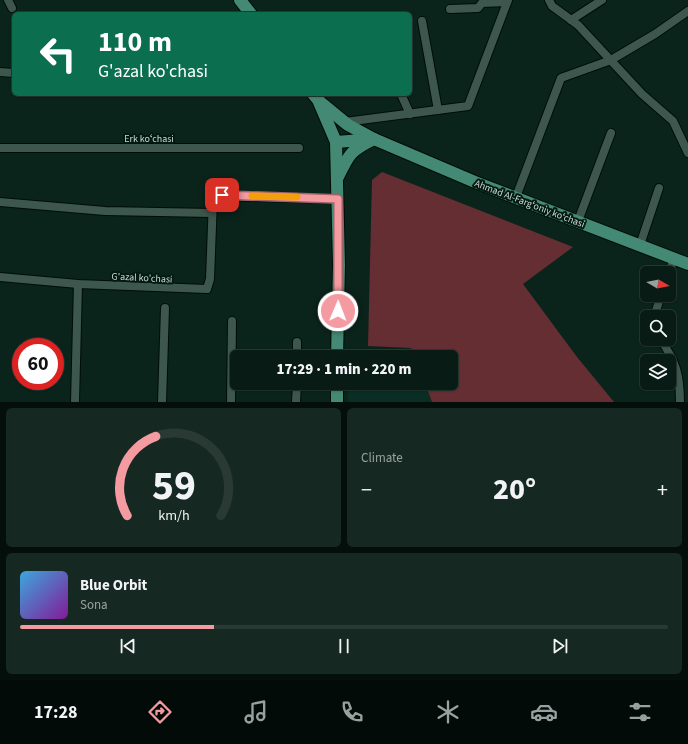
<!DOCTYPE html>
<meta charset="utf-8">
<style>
body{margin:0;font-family:"Source Sans 3",sans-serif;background:#162822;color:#f1f3f6;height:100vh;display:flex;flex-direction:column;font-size:15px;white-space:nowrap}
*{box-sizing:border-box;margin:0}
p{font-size:13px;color:#98a1a0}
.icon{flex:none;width:22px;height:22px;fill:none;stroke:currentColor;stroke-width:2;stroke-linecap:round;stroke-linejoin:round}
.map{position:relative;height:402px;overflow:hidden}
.drawer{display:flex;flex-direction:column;gap:6px;padding:6px;background:#040f0b;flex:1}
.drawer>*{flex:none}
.banner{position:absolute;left:12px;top:12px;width:400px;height:84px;border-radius:6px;box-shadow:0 1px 3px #0004,0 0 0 1px #293934;background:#0b6e4f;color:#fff;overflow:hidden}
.needle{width:26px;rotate:100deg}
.fabs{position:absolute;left:640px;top:266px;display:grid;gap:8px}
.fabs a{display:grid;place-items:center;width:36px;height:36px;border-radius:6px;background:#081b14;box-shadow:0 1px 3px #0004,0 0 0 1px #293934;font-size:20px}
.speed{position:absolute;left:12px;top:338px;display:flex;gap:8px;font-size:20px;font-weight:700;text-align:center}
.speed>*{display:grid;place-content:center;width:52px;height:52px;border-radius:50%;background:#081b14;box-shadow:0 1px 3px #0004,0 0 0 1px #293934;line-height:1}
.speed .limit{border:6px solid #d22;background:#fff;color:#111}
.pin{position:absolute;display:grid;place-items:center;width:34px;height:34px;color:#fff;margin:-17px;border-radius:8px;box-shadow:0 2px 6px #0006}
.me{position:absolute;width:44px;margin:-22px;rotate:1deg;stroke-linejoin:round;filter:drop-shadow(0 0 3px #0008)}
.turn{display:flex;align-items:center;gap:14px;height:84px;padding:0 20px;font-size:18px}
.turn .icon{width:52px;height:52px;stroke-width:2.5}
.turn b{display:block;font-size:28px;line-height:34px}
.big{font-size:30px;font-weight:800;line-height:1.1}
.drawer .card{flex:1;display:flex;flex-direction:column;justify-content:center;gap:6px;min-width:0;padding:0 14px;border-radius:6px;background:#162822}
.drawer .dial{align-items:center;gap:0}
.dial svg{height:104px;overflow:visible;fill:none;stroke:#293934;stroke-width:7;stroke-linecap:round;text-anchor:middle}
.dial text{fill:#f1f3f6;stroke:none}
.song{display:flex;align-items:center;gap:12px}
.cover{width:48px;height:48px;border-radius:6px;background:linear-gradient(135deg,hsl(200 70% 55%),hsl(290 70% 35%))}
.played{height:4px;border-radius:2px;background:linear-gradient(90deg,#f49aa1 30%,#293934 30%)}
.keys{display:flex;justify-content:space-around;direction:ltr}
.heat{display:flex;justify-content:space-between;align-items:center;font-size:22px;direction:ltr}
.drawer .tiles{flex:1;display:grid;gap:6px;grid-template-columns:1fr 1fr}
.card:last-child{grid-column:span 2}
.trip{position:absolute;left:230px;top:350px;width:228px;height:40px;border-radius:6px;background:#081b14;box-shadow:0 1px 3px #0004,0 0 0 1px #293934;font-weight:800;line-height:40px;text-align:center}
.dock{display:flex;height:64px;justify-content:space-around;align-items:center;background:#030b08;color:#98a1a0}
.dock .icon{width:28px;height:28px}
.dock .active{color:#f49aa1}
.dock b{font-size:18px;color:#f1f3f6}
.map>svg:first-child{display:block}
.built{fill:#0a2e24}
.green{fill:#642e33}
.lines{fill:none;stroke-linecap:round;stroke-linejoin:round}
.street-casing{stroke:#000d06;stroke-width:10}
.primary-casing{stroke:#000d06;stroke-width:14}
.street{stroke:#3d574e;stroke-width:8}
.primary{stroke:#438973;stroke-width:12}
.route-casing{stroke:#9f6469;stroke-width:10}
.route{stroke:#f49aa1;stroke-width:7}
.slow{stroke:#f59e0b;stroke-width:7}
.labels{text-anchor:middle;stroke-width:4;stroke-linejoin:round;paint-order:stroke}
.street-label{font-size:10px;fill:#ccdad4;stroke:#021a12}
</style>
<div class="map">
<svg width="688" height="402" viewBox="0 0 688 402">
<rect width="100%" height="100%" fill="#0a241b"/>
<!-- built -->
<g class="built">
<polygon points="411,348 415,357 385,357"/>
<polygon points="348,383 425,383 432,402 348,402"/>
</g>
<!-- green -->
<polygon class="green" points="382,172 573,247 523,284 577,357 614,402 432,402 425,383 451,383 451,357 415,357 411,348 368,346 372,180"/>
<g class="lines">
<defs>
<g id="street">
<polyline points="8,0 12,8"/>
<polyline points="549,0 552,6 578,25 642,94 673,121 688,153"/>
<polyline points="450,9 478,8 482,3 507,2"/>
<polyline points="571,20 602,0"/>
<polyline points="422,21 438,110"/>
<polyline points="0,72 14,73"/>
<polyline points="401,94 410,114"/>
<polyline points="345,122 468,106 508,0"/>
<polyline points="0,148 299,148"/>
<polyline points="516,197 561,78 611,60 655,34 688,11"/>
<polyline points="0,202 105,211 212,213"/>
<polyline points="578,221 611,133"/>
<polyline points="640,245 659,188"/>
<polyline points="669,273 674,258"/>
<polyline points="0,277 78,284 207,289 210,279 213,199 217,196 338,199"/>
<polyline points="654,317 661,295"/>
<path d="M660,339C676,361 680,375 680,402"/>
<polyline points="297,357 297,342"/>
<polyline points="75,402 78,284"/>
<polyline points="162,402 165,308"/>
<polyline points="231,402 232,321"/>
<polyline points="296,402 297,383"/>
</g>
<g id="primary">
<polyline points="240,0 251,14"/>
<polyline points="313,94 318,100 336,142 339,265 337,357"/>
<path d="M320,102L348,125L374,139C351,150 349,154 338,177"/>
<polyline points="336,142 374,139 475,182 688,264"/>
<polyline points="337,402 337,383"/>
</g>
</defs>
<!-- street casing -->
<use href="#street" class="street-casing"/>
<!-- primary casing -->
<use href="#primary" class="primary-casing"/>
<!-- street -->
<use href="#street" class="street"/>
<!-- primary -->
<use href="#primary" class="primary"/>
</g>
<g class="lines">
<defs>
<polyline id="route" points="222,195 338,199 338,311"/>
</defs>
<!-- route casing -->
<use href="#route" class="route-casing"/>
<!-- route -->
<use href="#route" class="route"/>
<!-- slow -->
<polyline class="slow" points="252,196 297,197"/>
</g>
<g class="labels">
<!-- street labels -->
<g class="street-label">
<text x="149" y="142">Erk koʻchasi</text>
<text transform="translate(530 203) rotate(21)" y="4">Ahmad Al-Fargʻoniy koʻchasi</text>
<text transform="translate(142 277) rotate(3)" y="4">G'azal ko'chasi</text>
</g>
</g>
</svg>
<div class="fabs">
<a><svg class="needle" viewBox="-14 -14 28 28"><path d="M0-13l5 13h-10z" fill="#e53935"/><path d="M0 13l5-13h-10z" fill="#98a1a0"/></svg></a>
<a><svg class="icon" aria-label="search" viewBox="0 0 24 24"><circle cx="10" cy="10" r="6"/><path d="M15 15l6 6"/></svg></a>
<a><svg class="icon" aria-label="layers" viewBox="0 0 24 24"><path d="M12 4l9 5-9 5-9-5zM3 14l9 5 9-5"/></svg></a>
</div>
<div class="speed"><div class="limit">60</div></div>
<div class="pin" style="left:222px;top:195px;background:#d93025"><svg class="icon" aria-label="arrive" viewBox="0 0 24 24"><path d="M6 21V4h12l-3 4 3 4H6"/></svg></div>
<svg class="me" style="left:338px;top:311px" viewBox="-20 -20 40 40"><circle r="17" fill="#f49aa1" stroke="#fff" stroke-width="3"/><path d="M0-11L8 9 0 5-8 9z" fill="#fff"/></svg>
<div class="trip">17:29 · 1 min · 220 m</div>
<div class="banner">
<div class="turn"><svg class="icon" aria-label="left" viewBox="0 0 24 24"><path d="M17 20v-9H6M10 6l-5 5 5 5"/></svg><div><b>110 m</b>G'azal ko'chasi</div></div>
</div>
</div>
<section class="drawer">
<div class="tiles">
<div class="card dial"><svg viewBox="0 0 100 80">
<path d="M14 69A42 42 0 1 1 86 69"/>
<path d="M14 69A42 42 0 0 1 36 8" stroke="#f49aa1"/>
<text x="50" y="56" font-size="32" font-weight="700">59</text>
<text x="50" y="72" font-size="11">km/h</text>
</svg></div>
<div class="card"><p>Climate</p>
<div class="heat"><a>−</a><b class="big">20°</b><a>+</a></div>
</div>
<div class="card">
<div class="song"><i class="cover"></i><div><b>Blue Orbit</b><p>Sona</p></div></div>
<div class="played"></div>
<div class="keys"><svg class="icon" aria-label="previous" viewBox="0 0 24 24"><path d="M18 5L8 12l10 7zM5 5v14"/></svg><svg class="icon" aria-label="pause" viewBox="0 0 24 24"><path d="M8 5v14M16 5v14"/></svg><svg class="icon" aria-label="next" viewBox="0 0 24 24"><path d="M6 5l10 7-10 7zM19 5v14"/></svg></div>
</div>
</div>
</section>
<nav class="dock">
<b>17:28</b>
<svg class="icon active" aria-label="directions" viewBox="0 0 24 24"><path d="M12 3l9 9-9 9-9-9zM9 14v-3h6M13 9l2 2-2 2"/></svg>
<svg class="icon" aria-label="music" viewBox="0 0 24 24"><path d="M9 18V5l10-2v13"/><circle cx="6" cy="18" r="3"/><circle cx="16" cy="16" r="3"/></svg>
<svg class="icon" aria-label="phone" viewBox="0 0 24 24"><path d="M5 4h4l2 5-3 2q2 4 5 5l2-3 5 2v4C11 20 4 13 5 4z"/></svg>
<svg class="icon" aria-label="climate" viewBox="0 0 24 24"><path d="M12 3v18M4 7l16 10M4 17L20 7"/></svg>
<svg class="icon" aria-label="car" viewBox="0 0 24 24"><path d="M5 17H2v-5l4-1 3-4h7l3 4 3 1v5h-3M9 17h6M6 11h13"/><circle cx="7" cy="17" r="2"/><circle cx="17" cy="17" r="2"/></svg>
<svg class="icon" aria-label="filters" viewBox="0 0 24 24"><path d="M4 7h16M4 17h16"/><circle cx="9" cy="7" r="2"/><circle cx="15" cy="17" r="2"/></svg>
</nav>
